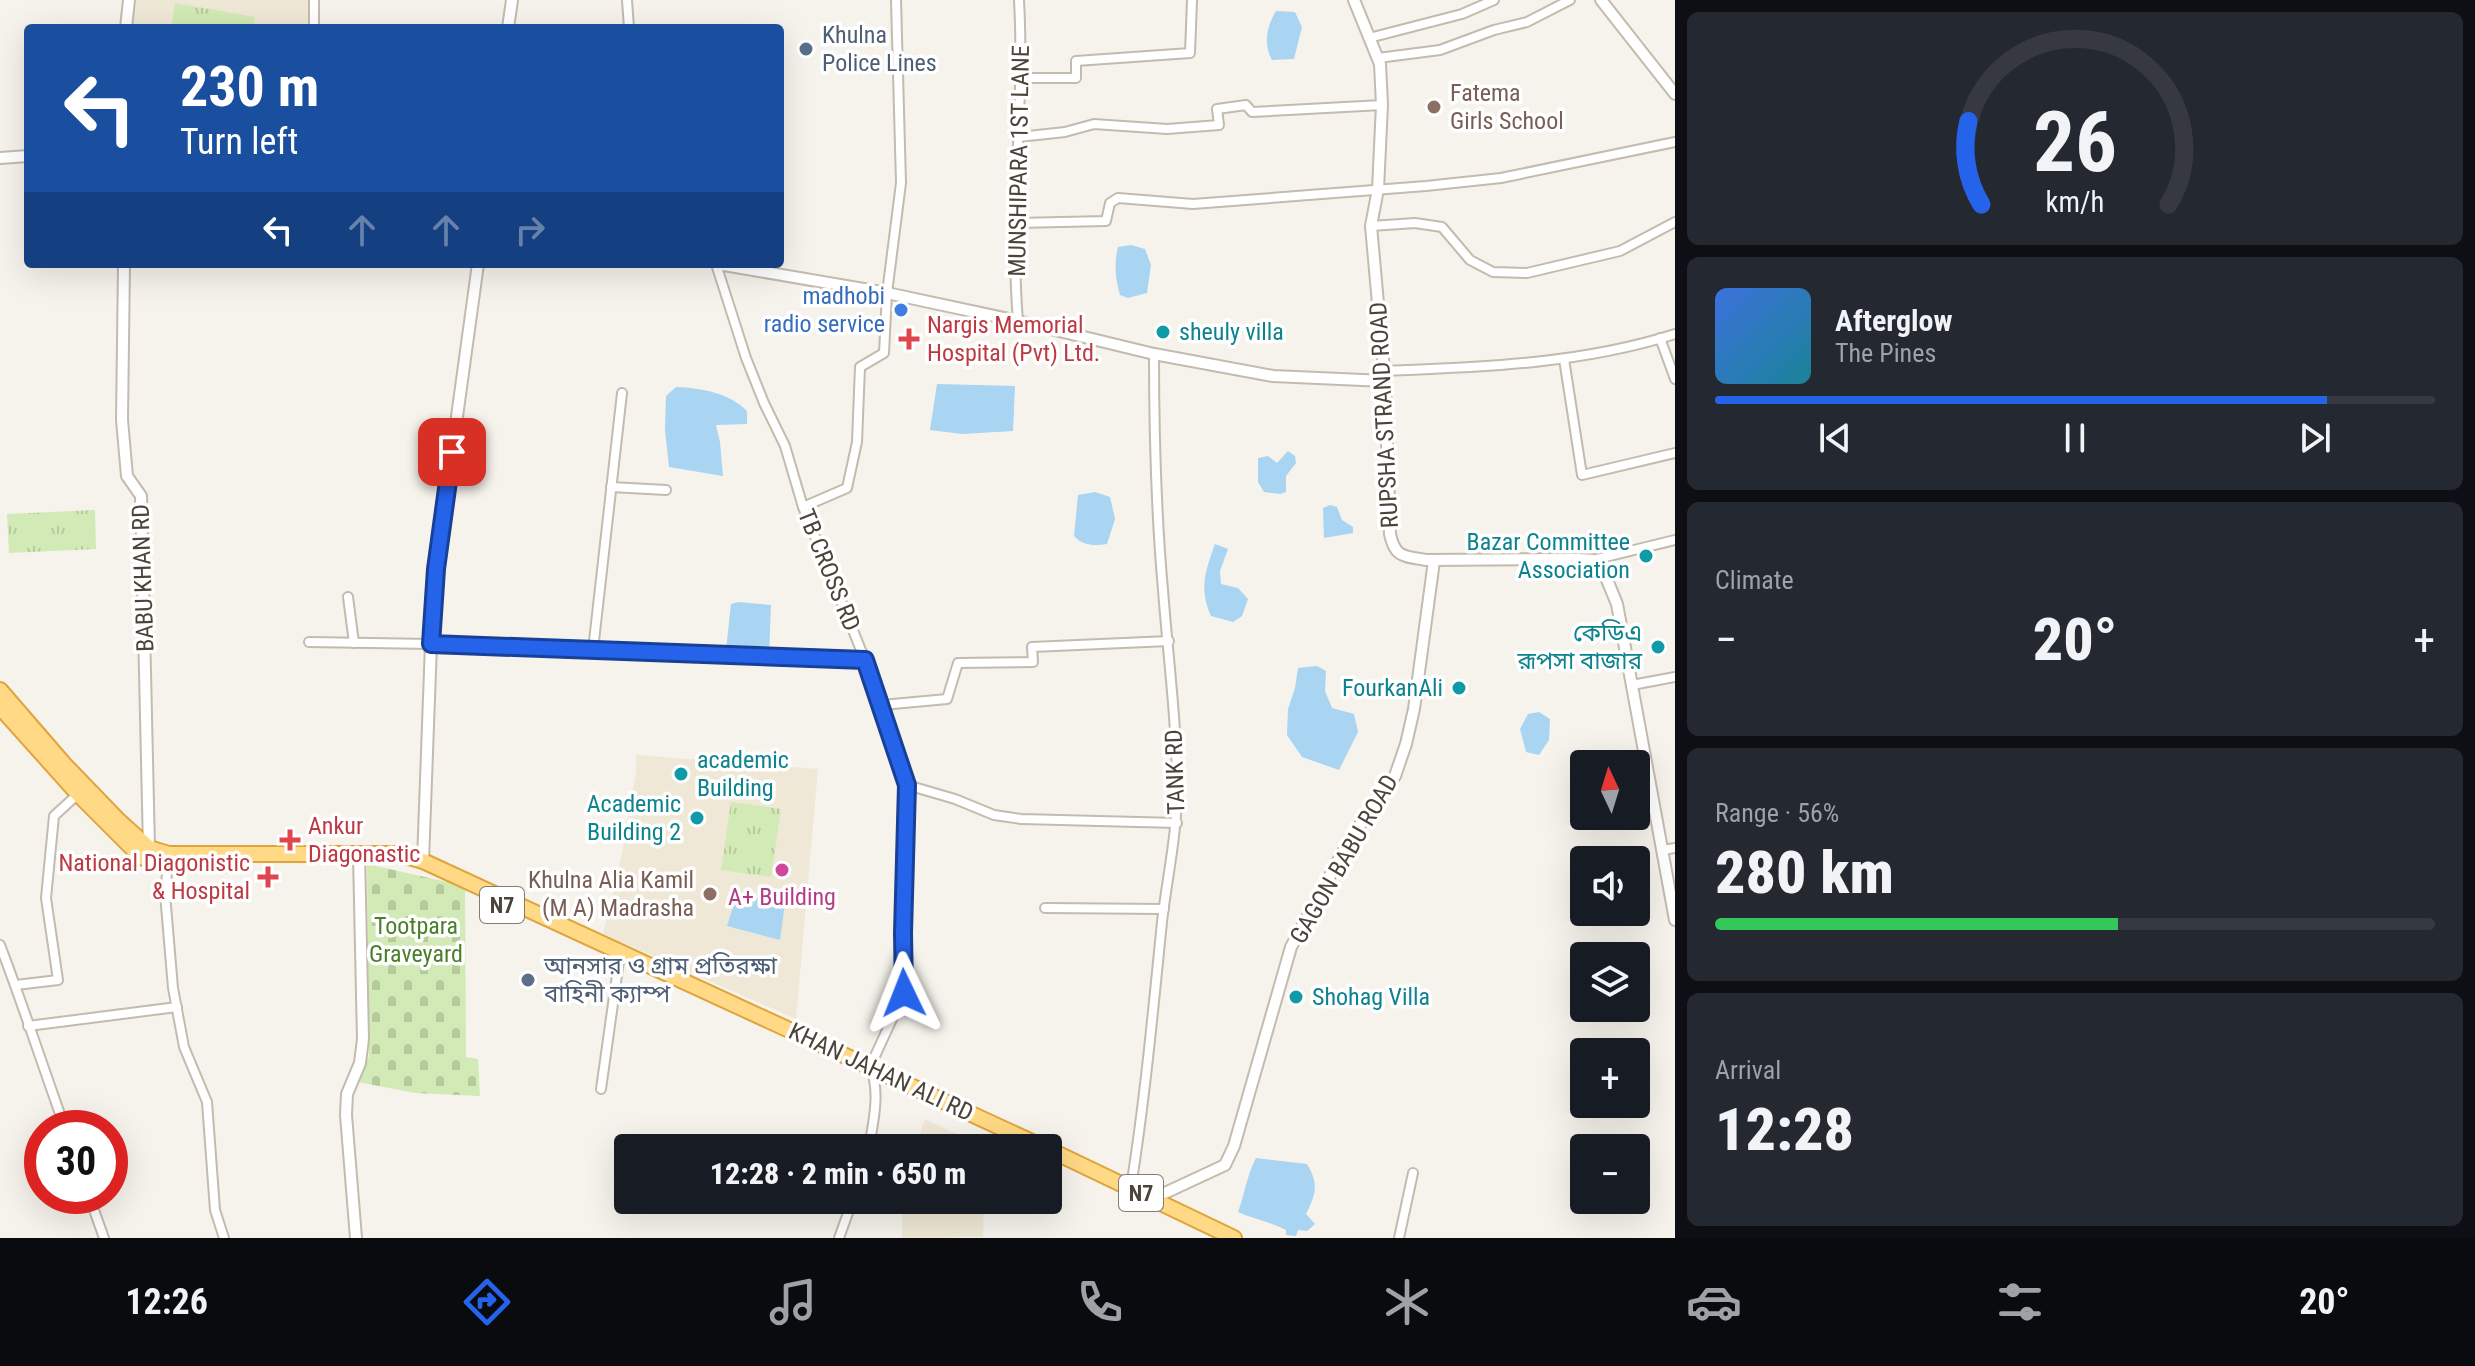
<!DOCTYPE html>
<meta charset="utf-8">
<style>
body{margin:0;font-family:"Roboto Condensed","Noto Sans Bengali",sans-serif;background:#242831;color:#f1f3f6;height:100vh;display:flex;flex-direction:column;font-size:30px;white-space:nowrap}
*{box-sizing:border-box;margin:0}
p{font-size:26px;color:#9ea1a6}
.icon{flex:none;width:44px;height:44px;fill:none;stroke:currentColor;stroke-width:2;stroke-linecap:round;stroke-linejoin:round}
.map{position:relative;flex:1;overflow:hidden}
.details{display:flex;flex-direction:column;gap:12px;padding:12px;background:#0d0f14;width:800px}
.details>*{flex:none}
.top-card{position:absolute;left:24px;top:24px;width:760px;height:244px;border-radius:8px;box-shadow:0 8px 32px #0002;background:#1a4fa0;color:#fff;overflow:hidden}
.needle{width:52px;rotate:356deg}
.buttons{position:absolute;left:1570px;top:750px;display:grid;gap:16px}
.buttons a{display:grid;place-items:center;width:80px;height:80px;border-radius:8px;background:#171b24;box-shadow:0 8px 32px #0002;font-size:40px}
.speed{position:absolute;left:24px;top:1110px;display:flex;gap:16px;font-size:40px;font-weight:700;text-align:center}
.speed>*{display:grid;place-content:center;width:104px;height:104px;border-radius:50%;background:#171b24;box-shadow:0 8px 32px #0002;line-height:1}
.speed .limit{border:12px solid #d22;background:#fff;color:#111}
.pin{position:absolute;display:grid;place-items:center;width:68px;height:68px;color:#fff;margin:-34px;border-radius:16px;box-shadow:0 4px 12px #0006}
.me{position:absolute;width:88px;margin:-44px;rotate:358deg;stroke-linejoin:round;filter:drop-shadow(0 0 6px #0008)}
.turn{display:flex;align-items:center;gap:28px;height:168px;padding:0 24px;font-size:36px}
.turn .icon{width:104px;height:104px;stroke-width:2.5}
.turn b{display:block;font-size:56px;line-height:68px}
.lanes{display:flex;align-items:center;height:76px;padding:0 24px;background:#0003;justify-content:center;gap:40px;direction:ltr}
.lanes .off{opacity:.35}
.big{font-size:60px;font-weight:800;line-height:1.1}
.details .widget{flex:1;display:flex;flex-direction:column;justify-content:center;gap:12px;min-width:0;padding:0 28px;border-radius:12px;background:#242831}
.details .dial{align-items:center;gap:0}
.dial svg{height:208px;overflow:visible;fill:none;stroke:#363941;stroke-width:7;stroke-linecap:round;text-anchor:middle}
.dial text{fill:#f1f3f6;stroke:none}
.song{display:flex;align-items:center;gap:24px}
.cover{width:96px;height:96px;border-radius:12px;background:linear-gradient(135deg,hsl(220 70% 55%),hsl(190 70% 35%))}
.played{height:8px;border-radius:4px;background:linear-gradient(90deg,#2563eb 85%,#363941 85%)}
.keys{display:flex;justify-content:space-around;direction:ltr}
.heat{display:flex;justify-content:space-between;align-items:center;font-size:44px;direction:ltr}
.charge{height:12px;border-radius:6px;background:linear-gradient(90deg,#34c759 56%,#363941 0)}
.trip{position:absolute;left:614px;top:1134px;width:448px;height:80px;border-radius:8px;background:#171b24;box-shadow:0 8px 32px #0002;font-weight:800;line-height:80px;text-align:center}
.tab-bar{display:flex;height:128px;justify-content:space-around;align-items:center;background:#090b0e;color:#9ea1a6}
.tab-bar .icon{width:56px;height:56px}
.tab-bar .selected{color:#2563eb}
.tab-bar b{font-size:36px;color:#f1f3f6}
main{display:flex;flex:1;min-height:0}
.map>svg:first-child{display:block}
.education{fill:#efe8d6}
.cemetery{fill:url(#cemetery-stones)}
.park{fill:url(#park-tufts)}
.water{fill:#a9d4f2}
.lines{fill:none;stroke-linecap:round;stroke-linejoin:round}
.minor-casing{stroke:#c2bbae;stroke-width:12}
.tertiary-casing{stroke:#c2bbae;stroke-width:14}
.trunk-casing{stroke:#e0a43c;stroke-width:18}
.minor{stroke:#fff;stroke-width:8}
.tertiary{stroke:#fff;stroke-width:10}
.trunk{stroke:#ffd985;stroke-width:14}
.route-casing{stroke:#184099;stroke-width:20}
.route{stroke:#2563eb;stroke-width:14}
.service-dot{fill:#5c6f8a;stroke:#fff;stroke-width:3}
.education-dot{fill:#8d6e63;stroke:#fff;stroke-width:3}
.shop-dot{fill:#3f7fe0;stroke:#fff;stroke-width:3}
.culture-dot{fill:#0f9aa8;stroke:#fff;stroke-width:3}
.health-dot{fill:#e0444e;stroke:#fff;stroke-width:3}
.hotel-dot{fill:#d1479c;stroke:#fff;stroke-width:3}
.labels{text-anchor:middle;stroke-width:7;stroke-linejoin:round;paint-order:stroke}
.shield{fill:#fff;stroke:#817c74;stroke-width:2}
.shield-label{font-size:22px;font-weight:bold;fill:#4b4439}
.service-label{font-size:24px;fill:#4e5e75;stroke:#fff;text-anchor:start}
.education-label{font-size:24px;fill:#785e54;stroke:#fff;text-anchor:start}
.street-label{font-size:24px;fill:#4b4439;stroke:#fff}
.shop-label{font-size:24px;fill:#366cbe;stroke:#fff;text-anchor:end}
.health-label{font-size:24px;fill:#be3a42;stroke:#fff;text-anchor:start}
.culture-label{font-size:24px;fill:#0d838f;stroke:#fff;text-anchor:end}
.hotel-label{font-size:24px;fill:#b23c85;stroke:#fff}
.park-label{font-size:24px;fill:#4a7f2a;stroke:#fff}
</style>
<main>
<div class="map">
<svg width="1675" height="1238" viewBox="0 0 1675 1238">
<defs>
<pattern id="cemetery-stones" width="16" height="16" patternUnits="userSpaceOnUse" patternTransform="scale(2)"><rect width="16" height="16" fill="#d2eab5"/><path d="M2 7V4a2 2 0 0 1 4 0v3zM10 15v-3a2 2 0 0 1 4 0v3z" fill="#b6ca9c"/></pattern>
<pattern id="park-tufts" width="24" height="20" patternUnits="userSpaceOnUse" patternTransform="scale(2)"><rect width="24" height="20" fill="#d2eab5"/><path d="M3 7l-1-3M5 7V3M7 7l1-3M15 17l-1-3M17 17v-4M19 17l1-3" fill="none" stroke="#b6ca9c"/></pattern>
</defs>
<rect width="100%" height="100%" fill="#f6f3ec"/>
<!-- education -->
<g class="education">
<rect x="131" y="0" width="183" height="28"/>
<polygon points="636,755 818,769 796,1019 603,934 622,853 636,773"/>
<polygon points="925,1119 986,1148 915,1148"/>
<polygon points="902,1200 984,1200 983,1237 902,1238"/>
</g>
<!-- cemetery -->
<polygon class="cemetery" points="367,864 465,886 466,1057 478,1059 480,1096 415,1093 358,1082 369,1056"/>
<!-- park -->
<g class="park">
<polygon points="175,3 255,17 253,28 171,28"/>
<polygon points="95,510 96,549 9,553 7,514"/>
<polygon points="731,802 781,809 771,877 721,870"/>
</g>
<!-- water -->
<g class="water">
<path d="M1276,11L1295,12L1302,27L1294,59L1272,60C1263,44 1267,26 1276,11Z"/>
<path d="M1131,245L1145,249L1151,265L1147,293L1128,298L1120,295C1115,278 1114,263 1118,247Z"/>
<polygon points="937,384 1015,386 1013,431 962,434 930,430"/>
<path d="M676,387C702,388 729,393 747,411V424L716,425L720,442L723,476L669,467L665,430L666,396Z"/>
<polygon points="1288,451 1295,456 1296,463 1286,476 1286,492 1280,494 1264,492 1258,482 1258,458 1268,456 1277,463"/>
<path d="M1095,492L1110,497L1115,519L1107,544C1095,546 1083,546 1074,536L1078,495Z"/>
<polygon points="1330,505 1337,507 1342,520 1353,527 1353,533 1324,538 1323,508"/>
<path d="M1215,544L1228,549L1220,571L1221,584L1238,588L1248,599L1242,616L1233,622L1211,616C1199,588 1205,572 1215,544Z"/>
<polygon points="738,602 771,605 769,655 726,650 731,604"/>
<polygon points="1317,666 1326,671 1325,691 1332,708 1354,714 1358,732 1339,770 1302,757 1287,735 1288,709 1295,688 1298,668"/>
<polygon points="1539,712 1550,719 1549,740 1539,755 1526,752 1520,729 1528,714"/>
<polygon points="737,895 785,903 780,940 727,926"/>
<path d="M1256,1158L1307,1164C1319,1184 1316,1194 1306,1214L1315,1224L1307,1231L1298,1230L1296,1236L1286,1235V1230C1270,1222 1254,1219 1238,1212C1245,1193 1247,1175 1256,1158Z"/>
</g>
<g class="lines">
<defs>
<g id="minor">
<polyline points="314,0 314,28"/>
<polyline points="627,0 629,28"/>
<polyline points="1369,38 1462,14 1494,0"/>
<polyline points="1378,58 1440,50 1494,30 1527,22 1570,0"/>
<polyline points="1021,78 1076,78 1076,61 1190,53 1192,0"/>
<polyline points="1019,137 1065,132 1094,124 1167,129 1219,125 1217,109 1246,105 1252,112 1382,105"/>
<polyline points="1016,223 1106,221 1110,203 1118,198 1193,204 1426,186 1501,178 1675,142"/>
<polyline points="1371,226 1415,223 1442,227 1470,260 1493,272 1527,273 1620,251 1675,222"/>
<path d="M716,264L746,358L764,403L785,446L803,507L865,660L907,785L903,933L904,993L870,1067C881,1092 873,1122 869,1148"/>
<path d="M1018,321C1009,214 1025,107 1019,0"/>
<polyline points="1660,338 1675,379"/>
<polyline points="1564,359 1582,475 1675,453"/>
<path d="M1384,371C1482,367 1581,364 1675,334"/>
<polyline points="611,487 666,490"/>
<polyline points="803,507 847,488 857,442 860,367 884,353 887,293 901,183 896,0"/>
<polyline points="1593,560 1675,540"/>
<polyline points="348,597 354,643"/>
<polyline points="309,642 431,644 865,660"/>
<polyline points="593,650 622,393"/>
<polyline points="1632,685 1675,677"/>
<polyline points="882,705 947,699 958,663 1033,662 1032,647 1169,641"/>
<polyline points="907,785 955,799 994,815 1021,819 1177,823"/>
<polyline points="1663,850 1675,848"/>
<polyline points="168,863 165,894 173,988 184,1047 207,1102 215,1210 224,1238"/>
<polyline points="1045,908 1164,909"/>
<path d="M0,945C23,1005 43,1067 65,1128"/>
<polyline points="16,985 58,980 46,898 54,816 78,794"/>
<polyline points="28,1026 177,1007"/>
<polyline points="601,1089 619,961"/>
<path d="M1131,1187C1145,1099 1153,1011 1162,922C1167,878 1177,835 1177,790C1177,723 1168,657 1163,590C1156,512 1154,433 1154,354"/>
<polyline points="89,1196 104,1238"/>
<polyline points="839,1238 848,1213 855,1200"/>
<polyline points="1399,1238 1413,1173"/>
</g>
<g id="tertiary">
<path d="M1354,0L1380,64L1382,105L1378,189L1371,226L1385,381L1390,534C1395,558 1404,556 1426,560L1579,559L1593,560L1603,570L1617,604L1675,920"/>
<polyline points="1601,0 1675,94"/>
<polyline points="126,28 129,0"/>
<polyline points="508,28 512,0"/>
<polyline points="0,158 28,156"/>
<polyline points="124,264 122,420 127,476 141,496 149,848"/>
<polyline points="718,264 887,293 1018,321 1154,354 1273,376 1385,381"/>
<polyline points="423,861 431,644 436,569 478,264"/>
<polyline points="1152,1199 1225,1165 1234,1146 1291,947 1350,839 1395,776 1406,744 1414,709 1434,561"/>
<polyline points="356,1238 346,1115 347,1094 360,1063 363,1039 359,854"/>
</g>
<g id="trunk">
<polyline points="0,690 64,764 119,821 149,848 169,854 399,854 423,861 1045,1148"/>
<polyline points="0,707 78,794 141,857 168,865 235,864"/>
<polyline points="1048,1149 1234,1238"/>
</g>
</defs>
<!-- minor casing -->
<use href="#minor" class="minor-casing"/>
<!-- tertiary casing -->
<use href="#tertiary" class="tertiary-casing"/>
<!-- trunk casing -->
<use href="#trunk" class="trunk-casing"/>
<!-- minor -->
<use href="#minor" class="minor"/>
<!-- tertiary -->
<use href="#tertiary" class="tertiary"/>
<!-- trunk -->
<use href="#trunk" class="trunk"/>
</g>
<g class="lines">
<defs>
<polyline id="route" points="452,452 436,569 431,644 865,660 907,785 903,933 904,993"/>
</defs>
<!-- route casing -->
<use href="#route" class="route-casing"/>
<!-- route -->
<use href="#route" class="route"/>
</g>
<!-- markers -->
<g class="service-dot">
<circle cx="806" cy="49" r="8"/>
<circle cx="528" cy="980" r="8"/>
</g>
<g class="education-dot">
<circle cx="1434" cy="107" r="8"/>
<circle cx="710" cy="894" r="8"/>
</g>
<circle class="shop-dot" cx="901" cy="310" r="8"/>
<g class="culture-dot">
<circle cx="1163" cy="332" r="8"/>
<circle cx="1646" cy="556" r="8"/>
<circle cx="1658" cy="647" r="8"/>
<circle cx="1459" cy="688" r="8"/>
<circle cx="681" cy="774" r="8"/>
<circle cx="697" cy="818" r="8"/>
<circle cx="1296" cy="997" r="8"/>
</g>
<g class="health-dot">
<path d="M905 327h8v8h8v8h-8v8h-8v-8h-8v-8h8z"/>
<path d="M286 828h8v8h8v8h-8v8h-8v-8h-8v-8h8z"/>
<path d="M264 865h8v8h8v8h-8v8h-8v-8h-8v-8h8z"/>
</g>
<circle class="hotel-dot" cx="782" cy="870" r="8"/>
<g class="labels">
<!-- shield labels -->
<g class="shield">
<rect x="480" y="887" width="44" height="36" rx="6"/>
<rect x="1119" y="1175" width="44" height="36" rx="6"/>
</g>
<g class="shield-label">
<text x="502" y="913">N7</text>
<text x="1141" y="1201">N7</text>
</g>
<!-- service labels -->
<g class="service-label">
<text x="822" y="43">Khulna<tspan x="822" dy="28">Police Lines</tspan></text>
<text x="544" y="974">আনসার ও গ্রাম প্রতিরক্ষা<tspan x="544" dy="28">বাহিনী ক্যাম্প</tspan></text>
</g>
<!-- education labels -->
<g class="education-label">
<text x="1450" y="101">Fatema<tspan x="1450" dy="28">Girls School</tspan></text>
<text x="694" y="888" text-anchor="end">Khulna Alia Kamil<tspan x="694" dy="28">(M A) Madrasha</tspan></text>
</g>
<!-- street labels -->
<g class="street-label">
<text transform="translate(1019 161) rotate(-89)" y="8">MUNSHIPARA 1ST LANE</text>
<text transform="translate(1384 415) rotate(-93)" y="8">RUPSHA STRAND ROAD</text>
<text transform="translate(829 570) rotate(68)" y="8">TB CROSS RD</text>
<text transform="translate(143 578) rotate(-92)" y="8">BABU KHAN RD</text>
<text transform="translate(1175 772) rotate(-92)" y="8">TANK RD</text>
<text transform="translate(1344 859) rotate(-60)" y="8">GAGON BABU ROAD</text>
<text transform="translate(881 1072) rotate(25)" y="8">KHAN JAHAN ALI RD</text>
</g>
<!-- shop labels -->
<g class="shop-label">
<text x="885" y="304">madhobi<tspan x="885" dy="28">radio service</tspan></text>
</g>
<!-- health labels -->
<g class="health-label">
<text x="927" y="333">Nargis Memorial<tspan x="927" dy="28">Hospital (Pvt) Ltd.</tspan></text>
<text x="308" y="834">Ankur<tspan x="308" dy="28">Diagonastic</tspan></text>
<text x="250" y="871" text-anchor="end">National Diagonistic<tspan x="250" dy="28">&amp; Hospital</tspan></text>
</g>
<!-- culture labels -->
<g class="culture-label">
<text x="1179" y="340" text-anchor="start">sheuly villa</text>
<text x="1630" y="550">Bazar Committee<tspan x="1630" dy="28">Association</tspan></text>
<text x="1642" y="641">কেডিএ<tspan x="1642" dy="28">রূপসা বাজার</tspan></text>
<text x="1443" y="696">FourkanAli</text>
<text x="697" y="768" text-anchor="start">academic<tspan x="697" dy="28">Building</tspan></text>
<text x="681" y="812">Academic<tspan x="681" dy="28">Building 2</tspan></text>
<text x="1312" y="1005" text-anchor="start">Shohag Villa</text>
</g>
<!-- hotel labels -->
<g class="hotel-label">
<text x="782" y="905">A+ Building</text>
</g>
<!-- park labels -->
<g class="park-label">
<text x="416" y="934">Tootpara<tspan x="416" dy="28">Graveyard</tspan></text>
</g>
</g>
</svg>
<div class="buttons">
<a><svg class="needle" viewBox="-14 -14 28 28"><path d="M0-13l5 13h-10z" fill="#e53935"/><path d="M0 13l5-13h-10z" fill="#9ea1a6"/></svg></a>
<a><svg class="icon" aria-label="sound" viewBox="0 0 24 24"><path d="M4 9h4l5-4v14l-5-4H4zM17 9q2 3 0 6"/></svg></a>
<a><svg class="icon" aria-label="layers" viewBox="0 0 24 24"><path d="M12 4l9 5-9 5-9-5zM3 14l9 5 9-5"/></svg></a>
<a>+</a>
<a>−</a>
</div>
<div class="speed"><div class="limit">30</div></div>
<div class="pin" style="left:452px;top:452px;background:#d93025"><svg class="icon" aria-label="arrive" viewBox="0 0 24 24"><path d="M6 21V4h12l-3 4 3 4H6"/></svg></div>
<svg class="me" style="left:904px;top:993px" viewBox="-20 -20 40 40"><path d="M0-17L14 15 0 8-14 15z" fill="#2563eb" stroke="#fff" stroke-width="4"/></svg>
<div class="trip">12:28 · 2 min · 650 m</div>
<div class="top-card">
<div class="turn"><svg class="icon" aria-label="left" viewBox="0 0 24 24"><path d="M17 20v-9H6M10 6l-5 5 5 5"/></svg><div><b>230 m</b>Turn left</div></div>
<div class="lanes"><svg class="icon" aria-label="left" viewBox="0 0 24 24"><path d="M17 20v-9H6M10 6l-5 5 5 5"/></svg><svg class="icon off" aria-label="ahead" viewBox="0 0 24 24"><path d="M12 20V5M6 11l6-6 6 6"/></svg><svg class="icon off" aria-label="ahead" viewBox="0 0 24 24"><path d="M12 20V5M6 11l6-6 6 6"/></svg><svg class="icon off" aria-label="right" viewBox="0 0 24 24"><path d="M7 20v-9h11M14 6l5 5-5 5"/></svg></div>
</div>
</div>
<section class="details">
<div class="widget dial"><svg viewBox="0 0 100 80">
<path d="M14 69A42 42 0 1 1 86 69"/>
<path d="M14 69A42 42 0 0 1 9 37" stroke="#2563eb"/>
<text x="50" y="56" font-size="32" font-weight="700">26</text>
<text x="50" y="72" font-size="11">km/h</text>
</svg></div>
<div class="widget">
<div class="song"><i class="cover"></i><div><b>Afterglow</b><p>The Pines</p></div></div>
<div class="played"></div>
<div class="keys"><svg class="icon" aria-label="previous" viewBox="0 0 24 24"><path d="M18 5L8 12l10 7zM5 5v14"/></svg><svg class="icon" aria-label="pause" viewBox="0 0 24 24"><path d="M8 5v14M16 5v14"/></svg><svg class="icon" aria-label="next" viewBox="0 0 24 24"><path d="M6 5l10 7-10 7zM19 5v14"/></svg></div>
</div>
<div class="widget"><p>Climate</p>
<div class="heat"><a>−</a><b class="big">20°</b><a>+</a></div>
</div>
<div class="widget"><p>Range · 56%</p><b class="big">280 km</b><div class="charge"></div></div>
<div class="widget"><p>Arrival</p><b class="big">12:28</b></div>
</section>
</main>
<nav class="tab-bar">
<b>12:26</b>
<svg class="icon selected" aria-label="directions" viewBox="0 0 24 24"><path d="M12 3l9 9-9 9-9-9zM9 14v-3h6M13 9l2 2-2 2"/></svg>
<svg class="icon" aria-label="music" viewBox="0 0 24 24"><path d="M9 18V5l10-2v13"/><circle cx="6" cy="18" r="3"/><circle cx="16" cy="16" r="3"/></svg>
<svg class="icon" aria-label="phone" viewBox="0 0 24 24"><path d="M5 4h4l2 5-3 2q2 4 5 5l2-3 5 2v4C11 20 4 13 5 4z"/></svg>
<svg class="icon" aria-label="climate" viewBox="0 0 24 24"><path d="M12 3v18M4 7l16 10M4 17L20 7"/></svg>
<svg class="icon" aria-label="car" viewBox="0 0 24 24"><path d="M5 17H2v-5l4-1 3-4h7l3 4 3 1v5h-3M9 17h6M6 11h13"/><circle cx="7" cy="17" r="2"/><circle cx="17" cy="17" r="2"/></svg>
<svg class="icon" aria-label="filters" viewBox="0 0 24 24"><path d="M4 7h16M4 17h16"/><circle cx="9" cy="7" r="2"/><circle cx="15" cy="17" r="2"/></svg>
<b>20°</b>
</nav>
